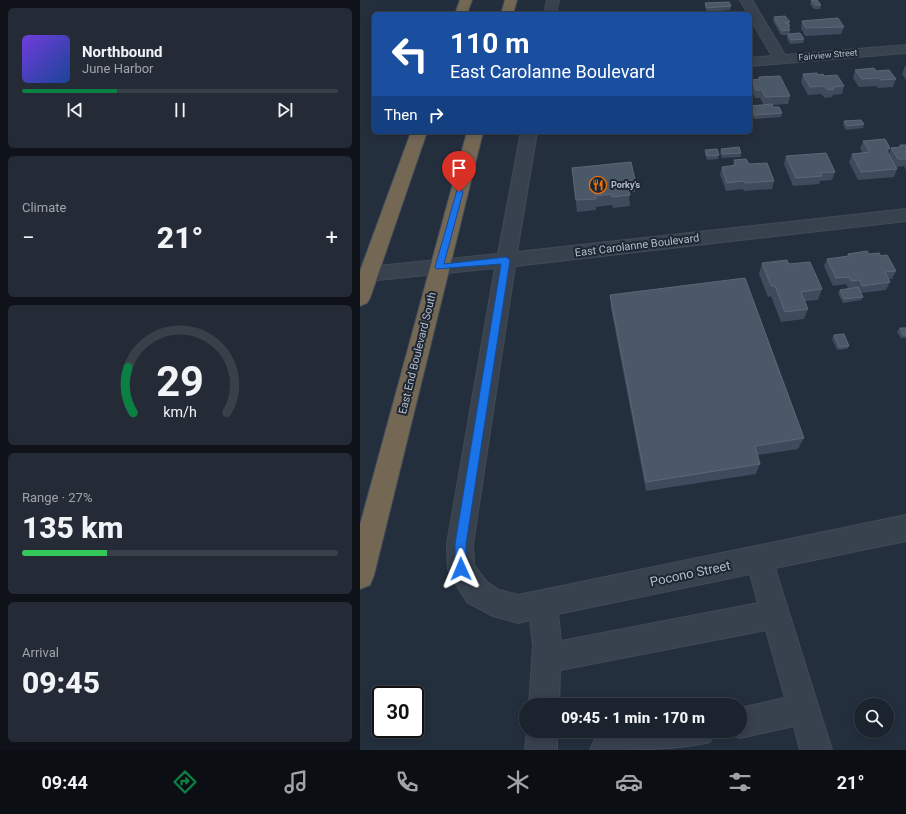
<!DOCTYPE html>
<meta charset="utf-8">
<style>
body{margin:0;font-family:Roboto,sans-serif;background:#242b36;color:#f1f3f6;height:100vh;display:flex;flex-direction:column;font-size:15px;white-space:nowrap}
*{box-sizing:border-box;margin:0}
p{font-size:13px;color:#a0a4aa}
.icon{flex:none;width:22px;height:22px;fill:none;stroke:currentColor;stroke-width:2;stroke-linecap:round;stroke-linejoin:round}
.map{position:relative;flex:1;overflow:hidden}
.sheet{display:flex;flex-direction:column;gap:8px;padding:8px;background:#0f1319;width:360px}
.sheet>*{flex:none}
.top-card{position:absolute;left:12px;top:12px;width:380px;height:122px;border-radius:6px;box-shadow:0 2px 10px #0003,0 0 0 1px #39404a;background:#1a4fa0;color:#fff;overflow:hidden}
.buttons{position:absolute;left:494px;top:698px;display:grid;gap:8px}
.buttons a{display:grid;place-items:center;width:40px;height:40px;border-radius:50%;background:#1b232e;box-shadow:0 2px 10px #0003,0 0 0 1px #39404a;font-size:20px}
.speed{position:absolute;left:12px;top:686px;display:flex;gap:8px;font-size:20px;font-weight:700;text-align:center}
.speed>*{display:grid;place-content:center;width:52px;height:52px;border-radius:50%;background:#1b232e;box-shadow:0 2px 10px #0003,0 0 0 1px #39404a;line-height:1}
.speed .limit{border:2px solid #111;border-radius:6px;background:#fff;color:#111}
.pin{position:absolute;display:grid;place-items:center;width:34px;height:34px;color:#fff;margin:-41px -17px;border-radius:50% 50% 50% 0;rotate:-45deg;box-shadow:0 0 4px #0007}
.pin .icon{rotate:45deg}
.me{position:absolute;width:44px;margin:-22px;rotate:359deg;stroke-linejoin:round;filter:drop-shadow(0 0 3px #0008)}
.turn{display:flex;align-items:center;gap:14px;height:84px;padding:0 12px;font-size:18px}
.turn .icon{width:52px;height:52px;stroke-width:2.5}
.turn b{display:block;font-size:28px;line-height:34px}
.then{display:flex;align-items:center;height:38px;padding:0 12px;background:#0003;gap:8px;font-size:15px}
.big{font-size:30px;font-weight:800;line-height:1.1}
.sheet .widget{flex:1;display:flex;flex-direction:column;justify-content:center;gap:6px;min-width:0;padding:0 14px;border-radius:6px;background:#242b36}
.sheet .dial{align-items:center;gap:0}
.dial svg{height:104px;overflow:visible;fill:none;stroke:#39404a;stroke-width:7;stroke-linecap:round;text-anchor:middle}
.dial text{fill:#f1f3f6;stroke:none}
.song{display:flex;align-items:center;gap:12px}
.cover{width:48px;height:48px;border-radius:6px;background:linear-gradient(135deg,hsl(260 70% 55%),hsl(220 70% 35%))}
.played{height:4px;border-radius:2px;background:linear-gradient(90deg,#0b8043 30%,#39404a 30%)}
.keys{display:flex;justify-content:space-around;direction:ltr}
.heat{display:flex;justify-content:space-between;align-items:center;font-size:22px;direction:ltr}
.charge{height:6px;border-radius:3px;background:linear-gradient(90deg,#34c759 27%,#39404a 0)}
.trip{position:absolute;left:159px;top:698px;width:228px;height:40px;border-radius:20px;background:#1b232e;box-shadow:0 2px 10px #0003,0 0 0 1px #39404a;font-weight:800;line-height:40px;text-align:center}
.dock{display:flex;height:64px;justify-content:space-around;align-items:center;background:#0b0e12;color:#a0a4aa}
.dock .icon{width:28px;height:28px}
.dock .selected{color:#0b8043}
.dock b{font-size:18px;color:#f1f3f6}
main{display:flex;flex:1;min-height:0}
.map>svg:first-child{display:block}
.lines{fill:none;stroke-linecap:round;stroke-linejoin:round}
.minor-casing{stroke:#414a57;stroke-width:2}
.highway-casing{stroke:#434c59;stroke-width:2}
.minor{fill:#38414e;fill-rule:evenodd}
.highway{fill:#746855;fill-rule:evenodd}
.wall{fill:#3f4b5c}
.building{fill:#4b5868;stroke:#5c6777}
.route{fill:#1a73e8;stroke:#114b97}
.labels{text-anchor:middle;stroke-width:4;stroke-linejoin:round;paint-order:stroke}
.far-street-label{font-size:9px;fill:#b4bcc9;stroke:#1d2633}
.far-poi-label{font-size:9px;font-weight:bold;fill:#b4bcc9;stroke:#1d2633;text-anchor:start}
.street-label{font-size:11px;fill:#b4bcc9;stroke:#1d2633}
.near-street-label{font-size:13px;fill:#b4bcc9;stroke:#1d2633}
</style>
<main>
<section class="sheet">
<div class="widget">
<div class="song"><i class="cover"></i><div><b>Northbound</b><p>June Harbor</p></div></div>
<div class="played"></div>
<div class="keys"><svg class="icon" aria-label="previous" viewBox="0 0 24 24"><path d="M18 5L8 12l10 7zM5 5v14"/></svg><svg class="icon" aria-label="pause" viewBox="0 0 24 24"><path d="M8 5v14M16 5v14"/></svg><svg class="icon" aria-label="next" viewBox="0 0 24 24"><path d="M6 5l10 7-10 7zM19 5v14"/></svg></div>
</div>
<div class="widget"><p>Climate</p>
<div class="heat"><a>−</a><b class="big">21°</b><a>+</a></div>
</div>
<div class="widget dial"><svg viewBox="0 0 100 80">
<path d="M14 69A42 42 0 1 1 86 69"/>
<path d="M14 69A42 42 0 0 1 10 34" stroke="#0b8043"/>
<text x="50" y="56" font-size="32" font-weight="700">29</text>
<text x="50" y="72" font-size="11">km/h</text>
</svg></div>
<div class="widget"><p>Range · 27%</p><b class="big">135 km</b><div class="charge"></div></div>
<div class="widget"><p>Arrival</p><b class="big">09:45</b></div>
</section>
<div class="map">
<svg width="546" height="750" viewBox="0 0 546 750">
<rect width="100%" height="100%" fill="#242f3e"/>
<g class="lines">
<defs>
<g id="minor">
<polygon points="187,0 199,0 196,14 184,14"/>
<polygon points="380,0 392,0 425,55 546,45 546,53 390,66 390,58 412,56 390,18 390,14 388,14"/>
<path d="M161,132H177L157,252L546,209V221L155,266L113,544L114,565L127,582L139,590L158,595L546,515V541L415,568L472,750H440L434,726L380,738L369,734L368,731H380V708L425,698L406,630L200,670L199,705H169L173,646L170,620L158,623L133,616L107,602L92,578L88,569L87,544L135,268L8,281L1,279V269L8,267L138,254ZM390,574L398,603L201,641L198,614Z"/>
<polygon points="167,731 197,731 197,750 165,750"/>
<path d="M262,731H354L350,742C317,750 266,750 230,750L235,739L246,734Z"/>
</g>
<g id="highway">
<polygon points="100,0 112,0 107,14 95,14"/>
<polygon points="145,0 157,0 153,14 141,14"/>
<polygon points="51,132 67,132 10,298 7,303 0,306 0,271"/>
<polygon points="107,132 123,132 14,575 10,585 0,589 0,525"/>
</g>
</defs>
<!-- minor casing -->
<use href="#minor" class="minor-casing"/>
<!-- highway casing -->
<use href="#highway" class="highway-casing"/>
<!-- minor -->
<use href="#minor" class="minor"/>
<!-- highway -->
<use href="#highway" class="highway"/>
</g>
<!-- wall -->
<g class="wall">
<polygon points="451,0 461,5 460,9 454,9 450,4"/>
<polygon points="345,3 371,6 370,10 347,12 345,7"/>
<polygon points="414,17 429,24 430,26 429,29 430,30 429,34 444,39 443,43 430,44 427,38 427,35 421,35 413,21"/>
<polygon points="442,21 484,27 481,34 445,36 441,28"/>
<polygon points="545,66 546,66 546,80 542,74"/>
<polygon points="495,70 516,71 536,79 533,87 518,88 516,86 499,87 493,78"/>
<polygon points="443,74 458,75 464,76 484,86 482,94 473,95 472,97 465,98 461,94 448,95 441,82"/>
<polygon points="399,77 430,96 428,104 412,105 413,107 422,113 421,117 394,119 390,110 391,106 404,105 400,98 395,98 391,88 392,80 399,80"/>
<polygon points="484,121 504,124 503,128 486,130 483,125"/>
<polygon points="503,141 530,148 528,153 529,154 531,148 539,148 540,145 546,145 546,170 544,166 536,167 537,169 534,177 498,180 489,162 492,154 503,153 500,149"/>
<polygon points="361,149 381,153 381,157 362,158 360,153"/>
<polygon points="345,150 359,155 358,159 347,160 345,154"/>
<polygon points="426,156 475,172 472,180 460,181 459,184 433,186 424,164"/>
<polygon points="374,160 389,164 414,181 412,189 384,191 383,189 366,191 360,174 362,167 373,166"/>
<polygon points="212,168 275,180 275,192 269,192 270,206 253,208 252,205 236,207 236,210 217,212"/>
<polygon points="488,254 509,254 521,256 536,271 532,279 528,279 530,282 526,290 501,293 503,297 501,300 483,303 478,293 480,290 496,287 488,288 486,284 473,286 464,266 467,259 487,256"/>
<polygon points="402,263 429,264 462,289 458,300 445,301 448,309 444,319 421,322 411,296 408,297 399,274"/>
<polygon points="250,295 444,438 438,449 398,455 400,464 396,474 286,491 251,308"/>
<polygon points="540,328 546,328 546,338 541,338 537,332"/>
<polygon points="474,335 489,346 487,349 477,350 472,339"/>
</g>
<!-- building -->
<g class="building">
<polygon points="451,0 457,0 461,5 455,5"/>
<polygon points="369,2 371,6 347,8 345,3"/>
<polygon points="425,16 430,22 425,23 428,23 430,26 427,26 430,30 422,31 414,17"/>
<polygon points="478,18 484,27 446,28 442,21"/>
<polygon points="440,33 444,39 431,40 428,34"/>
<polygon points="514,68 516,71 529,70 536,79 521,80 519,78 502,79 495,70"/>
<polygon points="457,73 458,75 463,74 464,76 477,75 484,86 473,87 474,89 468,90 463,86 450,87 443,74"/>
<polygon points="420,76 430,96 405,97 402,90 396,90 392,80 400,79 399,77"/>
<polygon points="412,104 413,107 419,107 422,113 395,115 391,106"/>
<polygon points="501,120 504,124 487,126 484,121"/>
<polygon points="525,139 530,148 526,149 537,169 501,172 492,154 510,152 503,141"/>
<polygon points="540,145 546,145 546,159 538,159 531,148 541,147"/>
<polygon points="379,147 381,153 363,154 361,149"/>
<polygon points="357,149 359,155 347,156 345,150"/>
<polygon points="466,153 475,172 460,173 462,176 436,178 426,156"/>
<polygon points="386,159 389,164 407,163 414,181 385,183 384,181 367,183 362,167 376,165 374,160"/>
<polygon points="271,162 275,180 267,181 270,195 252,197 252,194 235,196 236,199 216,200 212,168"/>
<polygon points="507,251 509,254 519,253 521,256 527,255 536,271 525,272 530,282 502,286 500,280 491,281 489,277 476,278 467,259 489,256 488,254"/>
<polygon points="427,260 429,264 450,262 462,289 441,292 448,309 425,312 415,286 411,286 402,263"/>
<polygon points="385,278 444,438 395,446 400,464 286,482 250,295"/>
<polygon points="498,287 503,297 484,299 480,290"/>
<polygon points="540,328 546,328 546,335 543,335"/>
<polygon points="484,334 489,346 479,347 474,335"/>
</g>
<!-- route -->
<polygon class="route" points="97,190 102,190 103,192 84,264 146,257 150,260 106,544 106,569 105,573 101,575 97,573 95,569 95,544 141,264 76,269 75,267"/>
<!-- icons -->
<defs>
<symbol id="restaurant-ring" viewBox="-11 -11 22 22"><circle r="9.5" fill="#1d2633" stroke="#e8710a" stroke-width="1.5"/><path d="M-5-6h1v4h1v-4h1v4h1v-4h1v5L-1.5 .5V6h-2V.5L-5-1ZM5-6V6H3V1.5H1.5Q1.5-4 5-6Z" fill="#e8710a"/></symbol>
</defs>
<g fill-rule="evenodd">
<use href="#restaurant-ring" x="228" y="175" width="20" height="20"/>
</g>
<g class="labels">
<!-- far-street labels -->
<g class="far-street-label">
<text transform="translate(468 55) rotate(-5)" y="3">Fairview Street</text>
</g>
<!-- far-poi labels -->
<g class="far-poi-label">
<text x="251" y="188">Porky's</text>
</g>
<!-- street labels -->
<g class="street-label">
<text transform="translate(277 245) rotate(-7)" y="4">East Carolanne Boulevard</text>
<text transform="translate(57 353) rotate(-76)" y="4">East End Boulevard South</text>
</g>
<!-- near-street labels -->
<g class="near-street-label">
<text transform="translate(330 573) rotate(-12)" y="5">Pocono Street</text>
</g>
</g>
</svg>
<div class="buttons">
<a><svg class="icon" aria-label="search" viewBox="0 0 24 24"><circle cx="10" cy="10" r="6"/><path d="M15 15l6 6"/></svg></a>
</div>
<div class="speed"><div class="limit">30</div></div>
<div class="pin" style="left:99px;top:192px;background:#d93025"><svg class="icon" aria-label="arrive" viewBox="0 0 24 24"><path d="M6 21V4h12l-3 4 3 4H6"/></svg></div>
<svg class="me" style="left:101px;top:569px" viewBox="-20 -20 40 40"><path d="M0-17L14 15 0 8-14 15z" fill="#1a73e8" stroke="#fff" stroke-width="4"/></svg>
<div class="trip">09:45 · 1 min · 170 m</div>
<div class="top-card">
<div class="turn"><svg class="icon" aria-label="left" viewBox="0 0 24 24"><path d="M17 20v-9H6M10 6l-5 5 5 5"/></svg><div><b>110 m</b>East Carolanne Boulevard</div></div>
<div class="then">Then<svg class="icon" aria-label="right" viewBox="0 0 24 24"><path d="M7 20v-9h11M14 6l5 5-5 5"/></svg></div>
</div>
</div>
</main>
<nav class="dock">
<b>09:44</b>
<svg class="icon selected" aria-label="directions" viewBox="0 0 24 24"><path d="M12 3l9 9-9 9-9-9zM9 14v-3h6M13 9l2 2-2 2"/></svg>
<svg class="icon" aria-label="music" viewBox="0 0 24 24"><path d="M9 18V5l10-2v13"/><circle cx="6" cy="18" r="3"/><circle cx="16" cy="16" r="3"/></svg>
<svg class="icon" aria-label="phone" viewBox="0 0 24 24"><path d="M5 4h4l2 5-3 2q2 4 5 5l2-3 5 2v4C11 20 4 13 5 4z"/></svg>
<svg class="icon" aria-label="climate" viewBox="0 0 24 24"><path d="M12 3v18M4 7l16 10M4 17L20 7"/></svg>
<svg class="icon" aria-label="car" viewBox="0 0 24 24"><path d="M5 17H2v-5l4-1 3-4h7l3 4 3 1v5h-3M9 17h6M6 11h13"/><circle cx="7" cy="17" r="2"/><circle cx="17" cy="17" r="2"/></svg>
<svg class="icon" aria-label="filters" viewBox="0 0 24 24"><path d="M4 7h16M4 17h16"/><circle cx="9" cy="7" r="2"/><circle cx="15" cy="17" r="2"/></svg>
<b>21°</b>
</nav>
